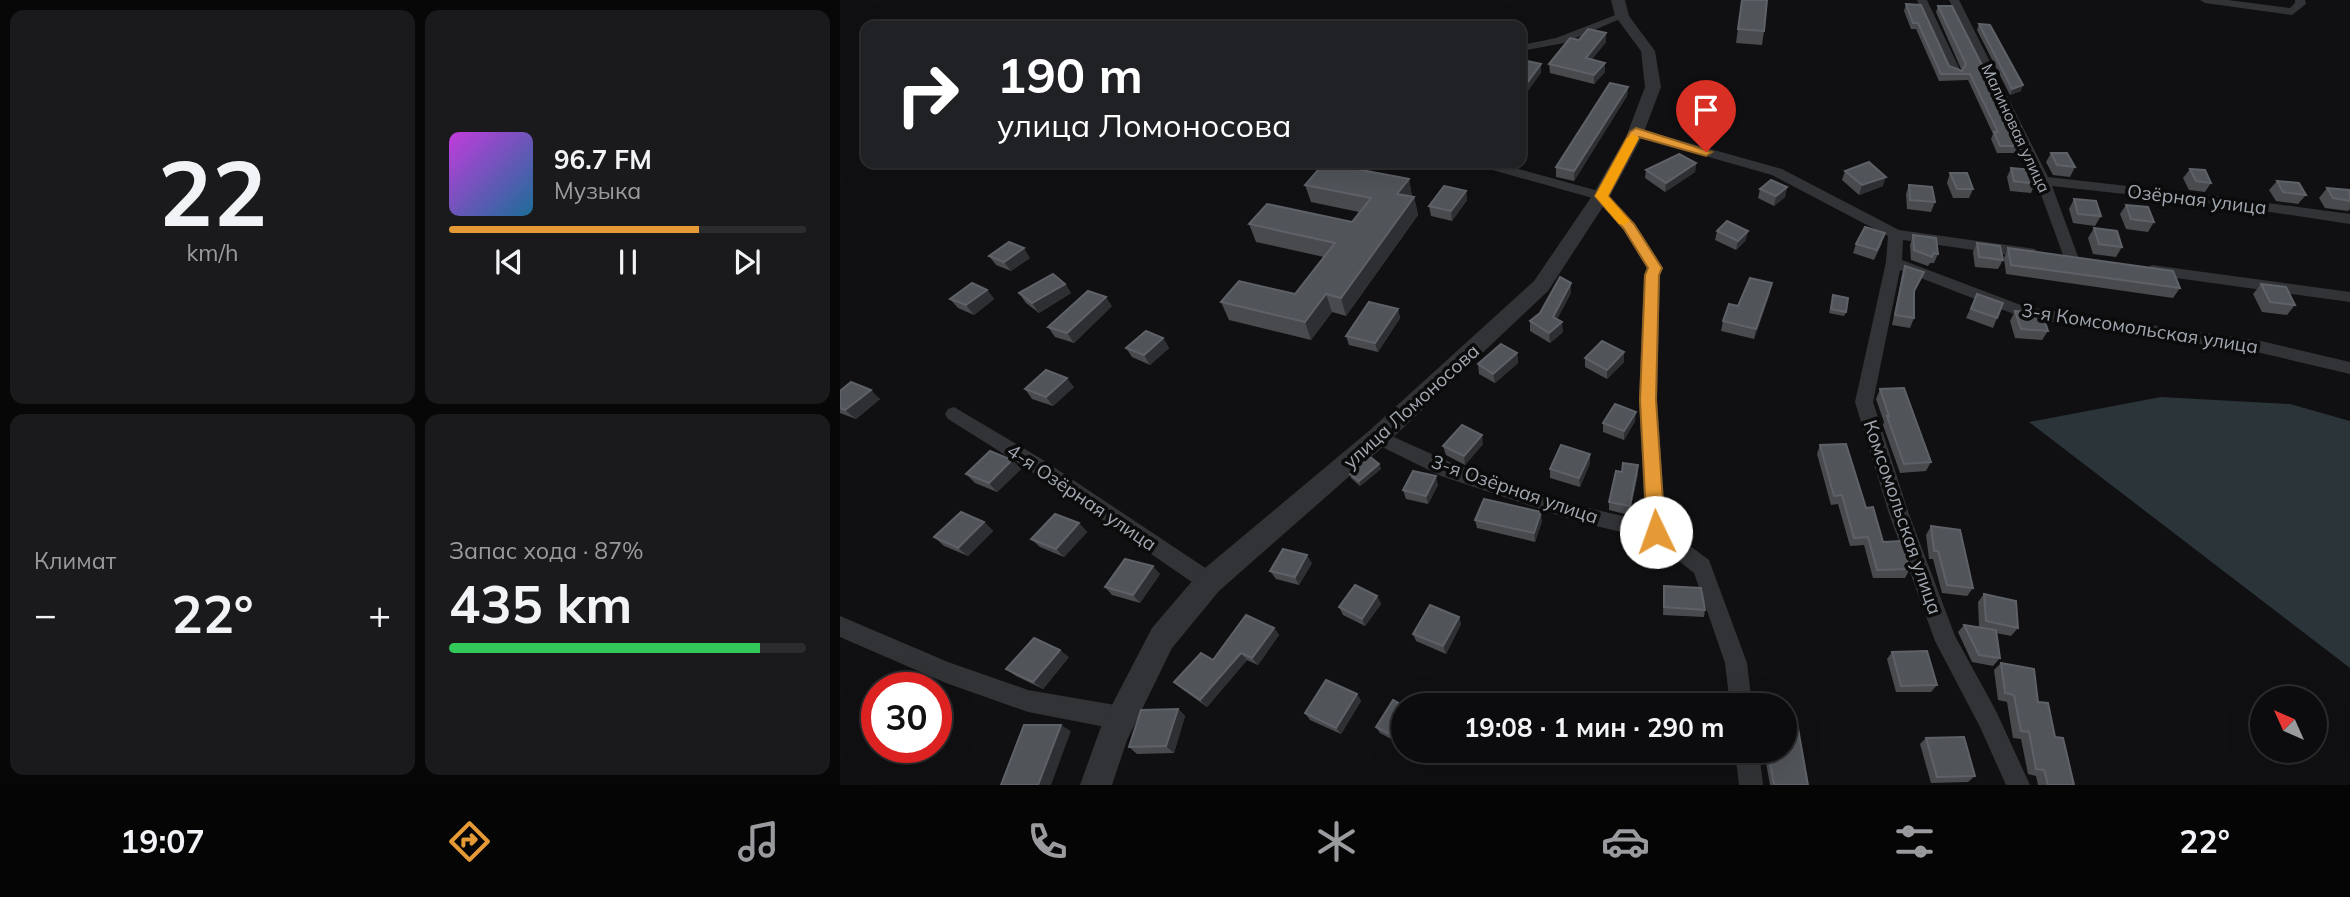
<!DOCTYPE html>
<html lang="ru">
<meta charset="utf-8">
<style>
body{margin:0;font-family:Mulish,sans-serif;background:#1a1a1c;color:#f1f3f6;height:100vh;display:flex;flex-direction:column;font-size:26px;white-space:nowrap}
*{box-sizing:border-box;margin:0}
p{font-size:23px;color:#9a9b9e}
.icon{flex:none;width:38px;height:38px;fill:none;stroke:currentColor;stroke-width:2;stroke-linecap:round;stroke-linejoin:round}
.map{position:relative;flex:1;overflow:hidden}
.sheet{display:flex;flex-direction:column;gap:10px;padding:10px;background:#070708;width:840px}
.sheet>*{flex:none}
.guide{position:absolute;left:21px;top:21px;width:665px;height:147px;border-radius:14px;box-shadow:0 7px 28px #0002,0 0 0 2px #2c2c2e;background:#202124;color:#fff;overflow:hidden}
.needle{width:46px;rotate:315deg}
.buttons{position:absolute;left:1410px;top:686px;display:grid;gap:14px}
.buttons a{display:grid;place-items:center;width:77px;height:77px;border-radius:50%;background:#0c0c0e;box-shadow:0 7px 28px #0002,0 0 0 2px #2c2c2e;font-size:35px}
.speed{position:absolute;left:21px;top:672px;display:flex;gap:14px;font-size:35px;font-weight:700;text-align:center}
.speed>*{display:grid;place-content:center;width:91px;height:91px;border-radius:50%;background:#0c0c0e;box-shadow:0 7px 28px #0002,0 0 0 2px #2c2c2e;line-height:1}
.speed .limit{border:10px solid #d22;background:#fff;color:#111}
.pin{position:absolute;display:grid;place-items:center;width:60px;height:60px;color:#fff;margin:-72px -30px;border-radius:50% 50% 50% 0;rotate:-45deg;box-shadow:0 0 7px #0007}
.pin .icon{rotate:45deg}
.me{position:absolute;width:77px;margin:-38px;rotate:357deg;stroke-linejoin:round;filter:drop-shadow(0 0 5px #0008)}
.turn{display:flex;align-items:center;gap:24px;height:147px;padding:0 21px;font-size:32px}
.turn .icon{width:91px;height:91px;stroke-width:2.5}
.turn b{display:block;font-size:49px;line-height:60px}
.big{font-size:52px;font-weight:700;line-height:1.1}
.sheet .card{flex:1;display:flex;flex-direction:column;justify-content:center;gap:10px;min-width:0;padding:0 24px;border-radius:14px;background:#1a1a1c}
.sheet .dial{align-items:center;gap:0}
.dial b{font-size:91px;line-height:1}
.song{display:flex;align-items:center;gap:21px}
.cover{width:84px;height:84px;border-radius:10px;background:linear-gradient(135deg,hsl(290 70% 55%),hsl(200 70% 35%))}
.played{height:7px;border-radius:4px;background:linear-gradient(90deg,#e59a35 70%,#2c2c2e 70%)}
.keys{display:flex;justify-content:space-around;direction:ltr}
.heat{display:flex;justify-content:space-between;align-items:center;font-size:38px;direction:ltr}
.charge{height:10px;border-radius:5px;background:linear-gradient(90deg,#34c759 87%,#2c2c2e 0)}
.sheet .tiles{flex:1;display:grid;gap:10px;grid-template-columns:repeat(2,1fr)}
.trip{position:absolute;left:551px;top:693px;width:406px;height:70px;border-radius:35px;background:#0c0c0e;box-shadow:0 7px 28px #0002,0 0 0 2px #2c2c2e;font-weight:700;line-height:70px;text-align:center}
.tab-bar{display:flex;height:112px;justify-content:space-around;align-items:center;background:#050506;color:#9a9b9e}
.tab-bar .icon{width:49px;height:49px}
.tab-bar .active{color:#e59a35}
.tab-bar b{font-size:32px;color:#f1f3f6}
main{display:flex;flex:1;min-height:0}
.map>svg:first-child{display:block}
.water{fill:#2b3439}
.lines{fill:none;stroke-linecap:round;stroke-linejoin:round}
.minor{fill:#323336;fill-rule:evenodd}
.tertiary{fill:#323336;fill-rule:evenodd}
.wall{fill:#484a4e}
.shaded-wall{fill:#2d2f32}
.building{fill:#515459;stroke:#5e6167;stroke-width:2}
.route{fill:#e59a35;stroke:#956422;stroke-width:2}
.slow{fill:#f59e0b}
.labels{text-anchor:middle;stroke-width:7;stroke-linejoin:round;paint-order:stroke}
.far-street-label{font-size:16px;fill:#a2a8b1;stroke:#0b0b0c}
.street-label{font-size:19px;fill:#a2a8b1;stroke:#0b0b0c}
</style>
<main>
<section class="sheet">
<div class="tiles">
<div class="card dial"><b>22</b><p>km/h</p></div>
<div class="card">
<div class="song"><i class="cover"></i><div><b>96.7 FM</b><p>Музыка</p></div></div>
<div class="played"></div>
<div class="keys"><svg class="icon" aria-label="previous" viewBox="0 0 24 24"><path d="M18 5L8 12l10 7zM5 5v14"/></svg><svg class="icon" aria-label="pause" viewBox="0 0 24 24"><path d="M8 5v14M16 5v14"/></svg><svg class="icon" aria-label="next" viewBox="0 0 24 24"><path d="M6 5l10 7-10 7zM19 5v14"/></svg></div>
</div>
<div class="card"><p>Климат</p>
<div class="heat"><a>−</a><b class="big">22°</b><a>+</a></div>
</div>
<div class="card"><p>Запас хода · 87%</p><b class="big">435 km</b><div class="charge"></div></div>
</div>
</section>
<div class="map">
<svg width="1510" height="785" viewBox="0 0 1510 785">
<rect width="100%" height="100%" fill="#101012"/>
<!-- water -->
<polygon class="water" points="1321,397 1450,404 1510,421 1510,668 1189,422"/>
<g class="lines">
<!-- minor -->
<g class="minor">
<polygon points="1077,0 1087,0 1121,72 1119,75 1109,72"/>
<polygon points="1109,0 1119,0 1208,177 1384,197 1510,214 1510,224 1384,205 1212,186 1239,259 1231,264 1226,263 1196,181"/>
<polygon points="1360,0 1388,0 1450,8 1455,3 1455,0 1465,0 1466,4 1452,15 1365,3"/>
<polygon points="778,14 787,16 724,43 681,51 681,45 716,38"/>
<polygon points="796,128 942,169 1059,230 1195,249 1198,253 1190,258 1063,240 1062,260 1186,307 1421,341 1510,362 1510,374 1421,353 1184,318 1060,270 1033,402 1069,514 1115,636 1156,711 1190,785 1166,785 1140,727 1095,641 1049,514 1015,402 1046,262 1048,236 932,175 791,135 791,129"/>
<polygon points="636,163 657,163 766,193 795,224 823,268 820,275 817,400 826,528 869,560 907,663 912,705 890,705 885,663 854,573 811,539 739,522 601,476 532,442 529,437 532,432 538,430 614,464 739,506 805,521 799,400 804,275 807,268 784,230 756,199 638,166"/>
<polygon points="1312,265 1510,292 1510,302 1307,274 1304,270"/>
<polygon points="114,407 200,458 376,575 379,582 376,589 369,592 362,589 186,468 108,419 105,414 108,409"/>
<polygon points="0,616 108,662 188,690 281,706 289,710 293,718 289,726 281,730 188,712 106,683 0,637"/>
<polygon points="895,751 919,751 923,785 899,785"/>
</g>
<!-- tertiary -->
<polygon class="tertiary" points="771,0 785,0 789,16 815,51 821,87 802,137 770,196 708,291 546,444 379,591 332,648 287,740 272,785 240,785 262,724 312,628 359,573 530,430 694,281 752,196 786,137 805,87 801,51 775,16"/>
</g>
<!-- wall -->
<g class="wall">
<polygon points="902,0 924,31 922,45 896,43"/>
<polygon points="1066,4 1109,66 1122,71 1096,12 1098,6 1183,146 1179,153 1157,153 1151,139 1153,134 1128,80 1099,81 1076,29 1071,29 1064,11"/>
<polygon points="1139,24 1181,91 1170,95 1137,30"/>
<polygon points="766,33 766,42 752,59 765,72 754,84 710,73 709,64 739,40"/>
<polygon points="788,87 787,96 734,181 716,177 716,167"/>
<polygon points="1211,153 1235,167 1230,177 1213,175 1206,162"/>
<polygon points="856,163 855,172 825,192 805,178 806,170"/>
<polygon points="1171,168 1195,184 1191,193 1170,191 1167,177"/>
<polygon points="1350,169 1371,183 1365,192 1349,190 1343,178"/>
<polygon points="1005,171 1043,186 1019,195 1002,180"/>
<polygon points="1110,173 1133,189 1129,198 1113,198 1107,183"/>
<polygon points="569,179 572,197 574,197 578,215 506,316 492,312 471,340 389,320 381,302 455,294 484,257 416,242 409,224 512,222 519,212 471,202 465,185"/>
<polygon points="1437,181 1466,195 1458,204 1436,201 1429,190"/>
<polygon points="1069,185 1095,202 1091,212 1067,209 1066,194"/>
<polygon points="947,187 945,197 934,206 918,198 920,189"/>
<polygon points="1487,188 1510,192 1510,209 1508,211 1485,208 1479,198"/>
<polygon points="626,191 627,200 612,221 591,216 589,206"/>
<polygon points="1234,199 1261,216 1255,226 1233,223 1229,209"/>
<polygon points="1286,205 1314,222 1308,232 1286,229 1280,214"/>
<polygon points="1254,228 1282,247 1276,257 1253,254 1248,238"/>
<polygon points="877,231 906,240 896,250 875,240"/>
<polygon points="1073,235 1098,254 1094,263 1090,263 1088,266 1071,260 1070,245"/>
<polygon points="1042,243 1034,260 1013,253 1016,244"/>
<polygon points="1137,243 1163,260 1158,269 1135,267 1133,252"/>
<polygon points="1168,248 1340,288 1333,298 1166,274 1164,258"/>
<polygon points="149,256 190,258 171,271 156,265"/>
<polygon points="1065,266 1084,272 1074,293 1074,318 1070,328 1052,325 1062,275"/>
<polygon points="225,284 231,293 199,313 186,303 179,293"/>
<polygon points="1421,284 1455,305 1447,315 1422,312 1413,294"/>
<polygon points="147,290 154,299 134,315 118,308 110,299"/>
<polygon points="731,293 717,319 723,332 710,343 690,331 690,321"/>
<polygon points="930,293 914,339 881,331 883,321 898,306"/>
<polygon points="1137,294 1157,318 1153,328 1126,318"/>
<polygon points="993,295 1006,312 1004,316 989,313"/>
<polygon points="272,306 234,343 215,337 208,327"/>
<polygon points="558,309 560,318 538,352 509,345 506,336"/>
<polygon points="1175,311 1208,331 1202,340 1175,338 1170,321"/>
<polygon points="323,338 329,348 310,365 292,357 286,348"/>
<polygon points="677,353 678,363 655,383 639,374 638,364"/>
<polygon points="745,358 784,362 767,379 745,367"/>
<polygon points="234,387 213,406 192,399 185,389"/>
<polygon points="1040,389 1091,462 1086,471 1060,473 1043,425 1044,422 1036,399"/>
<polygon points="0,391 40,399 16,419 0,413"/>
<polygon points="795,421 784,440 763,432 763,423"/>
<polygon points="643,444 625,465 606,455 603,446"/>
<polygon points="980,445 1026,508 1043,542 1070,569 1065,578 1033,578 1024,545 1010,546 998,504 991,505 977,454"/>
<polygon points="750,454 750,463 740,487 710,478 710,469"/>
<polygon points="172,460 181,469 157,492 135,483 126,474"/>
<polygon points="539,464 541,469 520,486 511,478 510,474"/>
<polygon points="798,474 789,515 769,510 769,502"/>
<polygon points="598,485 588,504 566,499 563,490"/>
<polygon points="635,520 702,521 695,542 637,528"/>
<polygon points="144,522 153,531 128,556 104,546 94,537"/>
<polygon points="239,523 247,532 224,557 200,547 191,539"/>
<polygon points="1091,526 1133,588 1127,596 1102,593 1093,559 1089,559 1086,535"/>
<polygon points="472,563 459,585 436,579 430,571"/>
<polygon points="320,574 300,603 272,595 265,587"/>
<polygon points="824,586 865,610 864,617 823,615"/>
<polygon points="1144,594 1178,628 1171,636 1156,633 1160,658 1153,666 1132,662 1118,632 1124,625 1139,627 1138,602"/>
<polygon points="537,596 541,604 525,626 503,615 499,607"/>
<polygon points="619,617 621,624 606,654 576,641 573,634"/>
<polygon points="434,628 439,635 418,665 407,660 367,707 342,689 334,682 373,660"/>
<polygon points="1052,652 1097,685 1091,692 1056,692 1047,659"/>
<polygon points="229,657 203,689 176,676 166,669"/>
<polygon points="1161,663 1198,702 1215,737 1234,785 1198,785 1196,776 1188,774 1181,739 1173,738 1167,702 1158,700 1154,670"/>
<polygon points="517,694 521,701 501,734 470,720 465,713"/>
<polygon points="564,706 564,746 540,733 536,727"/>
<polygon points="338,709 345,716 334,753 297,754 289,747"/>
<polygon points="1086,738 1135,776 1128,782 1091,783 1080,744"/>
<polygon points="924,751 945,751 968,785 930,785"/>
</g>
<!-- shaded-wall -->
<g class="shaded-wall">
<polygon points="766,33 766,42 746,67 746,58"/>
<polygon points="765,63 765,72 754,84 754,75"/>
<polygon points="701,64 701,73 681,101 681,91"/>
<polygon points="1183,85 1181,91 1170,95 1172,89"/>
<polygon points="788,87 787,96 734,181 734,171"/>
<polygon points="856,163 855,172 825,192 826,183"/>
<polygon points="1046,177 1043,186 1019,195 1022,185"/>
<polygon points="569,179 572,196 561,212 557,194"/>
<polygon points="947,187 945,197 934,206 936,196"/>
<polygon points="626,191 627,200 612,221 611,211"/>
<polygon points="574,197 578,215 506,316 501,298"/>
<polygon points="908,231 906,240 896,250 898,241"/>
<polygon points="184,248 190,258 171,271 164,262"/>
<polygon points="731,283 731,293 713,326 713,317"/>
<polygon points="932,283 930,293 914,339 916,329"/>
<polygon points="225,284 231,293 199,313 192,303"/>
<polygon points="147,290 154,299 134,315 126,305"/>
<polygon points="486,294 492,312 471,340 465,322"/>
<polygon points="266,297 272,306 234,343 227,333"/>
<polygon points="558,309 560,318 538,352 535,343"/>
<polygon points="722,322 723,332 710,343 709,333"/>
<polygon points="323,338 329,348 310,365 304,355"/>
<polygon points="784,352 784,362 767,379 767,370"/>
<polygon points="677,353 678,363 655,383 653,374"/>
<polygon points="227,378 234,387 213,406 206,397"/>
<polygon points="31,390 40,399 16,419 5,410"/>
<polygon points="796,412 795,421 784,440 784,431"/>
<polygon points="642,435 643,444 625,465 624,456"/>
<polygon points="750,454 750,463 740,487 739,478"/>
<polygon points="172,460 181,469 157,492 149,483"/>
<polygon points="539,464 541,469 520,486 519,481"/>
<polygon points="798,465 798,474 789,515 790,506"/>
<polygon points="596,476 598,485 588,504 586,496"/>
<polygon points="701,512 702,521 695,542 694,533"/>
<polygon points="144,522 153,531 128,556 118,548"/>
<polygon points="239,523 247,532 224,557 216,549"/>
<polygon points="467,555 472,563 459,585 455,577"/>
<polygon points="313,566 320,574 300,603 293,595"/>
<polygon points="537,596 541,604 525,626 522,619"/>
<polygon points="619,617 621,624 606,654 603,646"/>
<polygon points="434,628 439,635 418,665 412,658"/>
<polygon points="220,650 229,657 203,689 193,682"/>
<polygon points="401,653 407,660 367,707 360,700"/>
<polygon points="517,694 521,701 501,734 496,728"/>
<polygon points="338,709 345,716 334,753 326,746"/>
<polygon points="221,725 231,731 211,785 198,785"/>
</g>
<!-- building -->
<g class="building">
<polygon points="902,0 927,0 924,31 898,29"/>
<polygon points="1066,4 1081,5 1109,66 1122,71 1126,64 1098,6 1112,6 1183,146 1160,146 1154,132 1158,132 1130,74 1101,74 1078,23 1073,23"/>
<polygon points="1139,24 1150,25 1183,85 1172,89"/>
<polygon points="748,29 766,33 746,58 765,63 754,75 709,64 730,38 739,40"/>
<polygon points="687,61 701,64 681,91 681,63"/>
<polygon points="770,83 788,87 734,171 716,167"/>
<polygon points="1211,153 1227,153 1235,167 1217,165"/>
<polygon points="839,154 856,163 826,183 806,170"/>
<polygon points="1029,162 1046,177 1022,185 1005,171"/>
<polygon points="484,163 569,179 557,194 574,197 501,298 486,294 465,322 381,302 399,281 455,294 495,243 409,224 427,204 512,222 531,198 465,185"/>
<polygon points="1171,168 1192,170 1195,184 1174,181"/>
<polygon points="1350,169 1365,170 1371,183 1356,181"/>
<polygon points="1110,173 1127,173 1133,189 1117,189"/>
<polygon points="931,180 947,187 936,196 920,189"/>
<polygon points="1437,181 1459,183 1466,195 1443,192"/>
<polygon points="1069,185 1092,187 1095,202 1070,200"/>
<polygon points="604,186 626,191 611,211 589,206"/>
<polygon points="1487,188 1509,190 1510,201 1493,198"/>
<polygon points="1234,199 1256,201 1261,216 1238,214"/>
<polygon points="1286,205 1308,207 1314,222 1291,219"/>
<polygon points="887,221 908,231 898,241 877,231"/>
<polygon points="1025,227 1045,233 1037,250 1016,244"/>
<polygon points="1254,228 1277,231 1282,247 1259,244"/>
<polygon points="1073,235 1096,238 1098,254 1094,253 1092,257 1074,250"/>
<polygon points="169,242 184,248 164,262 149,256"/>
<polygon points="1137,243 1160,246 1163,260 1139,257"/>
<polygon points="1168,248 1333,271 1340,288 1171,265"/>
<polygon points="1065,266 1084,272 1074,291 1074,318 1055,315"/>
<polygon points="213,274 225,284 192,303 179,293"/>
<polygon points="720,277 731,283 713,317 722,322 709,333 690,321 700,313"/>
<polygon points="910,278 932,283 916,329 883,321 889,304 898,306"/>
<polygon points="132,283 147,290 126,305 110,299"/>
<polygon points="1421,284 1446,287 1455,305 1430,302"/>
<polygon points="248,291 266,297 227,333 208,327"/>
<polygon points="1137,294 1163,303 1157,318 1131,309"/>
<polygon points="993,295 1008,298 1006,312 991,309"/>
<polygon points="529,302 558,309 535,343 506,336"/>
<polygon points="1175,311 1202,313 1208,331 1181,329"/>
<polygon points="306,331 323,338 304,355 286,348"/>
<polygon points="762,341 784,352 767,370 745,358"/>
<polygon points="661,344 677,353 653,374 638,364"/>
<polygon points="206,370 227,378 206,397 185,389"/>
<polygon points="11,382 31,390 5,410 0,408 0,391"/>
<polygon points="1064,388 1091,462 1064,464 1047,416 1049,416 1040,389"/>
<polygon points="775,404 796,412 784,431 763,423"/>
<polygon points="622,425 642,435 624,456 603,446"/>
<polygon points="1006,444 1026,508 1033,507 1043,542 1061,541 1070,569 1037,570 1028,537 1014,538 1002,495 994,496 980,445"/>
<polygon points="721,445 750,454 739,478 710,469"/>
<polygon points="150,451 172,460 149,483 126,474"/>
<polygon points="529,456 539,464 519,481 510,474"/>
<polygon points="783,463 798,465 790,506 769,502 776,471 782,472"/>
<polygon points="573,471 596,476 586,496 563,490"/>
<polygon points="644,499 701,512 694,533 635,520"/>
<polygon points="121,512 144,522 118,548 94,537"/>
<polygon points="215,514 239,523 216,549 191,539"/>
<polygon points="1091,526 1120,530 1133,588 1107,585 1098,551 1094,551"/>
<polygon points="443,549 467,555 455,577 430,571"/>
<polygon points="285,559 313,566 293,595 265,587"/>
<polygon points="515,585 537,596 522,619 499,607"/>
<polygon points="824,586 861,588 865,610 824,607"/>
<polygon points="1144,594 1176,601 1178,628 1146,621"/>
<polygon points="590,605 619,617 603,646 573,634"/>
<polygon points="406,615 434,628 412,658 401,653 360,700 334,682 361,653 373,660"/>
<polygon points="1124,625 1156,630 1160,658 1139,655"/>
<polygon points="194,638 220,650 193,682 166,669"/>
<polygon points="1087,651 1097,685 1061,686 1052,652"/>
<polygon points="1161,663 1194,669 1198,702 1208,703 1215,737 1223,738 1234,785 1208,785 1204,770 1196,769 1189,732 1181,731 1174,695 1165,693"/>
<polygon points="486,680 517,694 496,728 465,713"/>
<polygon points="553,700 564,706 564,737 561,740 536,727"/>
<polygon points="338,709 326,746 289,747 301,710"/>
<polygon points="956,717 968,785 934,785 928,751 945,751 945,718"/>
<polygon points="184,725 221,725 198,785 161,785"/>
<polygon points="1124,737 1135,776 1097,777 1086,738"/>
</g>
<!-- route -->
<polygon class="route" points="796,128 872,152 866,156 799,137 768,196 794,224 822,268 819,275 816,400 825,532 822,537 816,540 809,537 807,532 800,400 805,275 808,268 784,229 755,196 790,132"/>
<!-- slow -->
<polygon class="slow" points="793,134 799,138 768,196 790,221 784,225 779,224 755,196 787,138"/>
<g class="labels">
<!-- far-street labels -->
<g class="far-street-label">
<text transform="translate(1176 128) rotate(65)" y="6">Малиновая улица</text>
</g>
<!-- street labels -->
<g class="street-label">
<text transform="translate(1357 199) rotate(7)" y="7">Озёрная улица</text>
<text transform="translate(1300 328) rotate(9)" y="7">3-я Комсомольская улица</text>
<text transform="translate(571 406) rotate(-42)" y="7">улица Ломоносова</text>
<text transform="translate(675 489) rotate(19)" y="7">3-я Озёрная улица</text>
<text transform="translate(242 497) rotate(34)" y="7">4-я Озёрная улица</text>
<text transform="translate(1063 517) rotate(71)" y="7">Комсомольская улица</text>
</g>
</g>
</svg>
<div class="buttons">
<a><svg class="needle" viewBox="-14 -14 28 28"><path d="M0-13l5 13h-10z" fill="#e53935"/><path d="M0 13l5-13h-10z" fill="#9a9b9e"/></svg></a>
</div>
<div class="speed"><div class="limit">30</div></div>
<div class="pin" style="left:866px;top:152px;background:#d93025"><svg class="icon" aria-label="arrive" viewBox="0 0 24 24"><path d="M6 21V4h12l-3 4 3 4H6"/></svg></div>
<svg class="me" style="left:816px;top:532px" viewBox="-20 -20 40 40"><circle r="19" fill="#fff"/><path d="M0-13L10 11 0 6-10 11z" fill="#e59a35"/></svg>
<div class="trip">19:08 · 1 мин · 290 m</div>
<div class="guide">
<div class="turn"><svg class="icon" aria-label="right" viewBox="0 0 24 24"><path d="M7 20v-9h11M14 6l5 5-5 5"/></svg><div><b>190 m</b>улица Ломоносова</div></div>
</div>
</div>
</main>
<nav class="tab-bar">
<b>19:07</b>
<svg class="icon active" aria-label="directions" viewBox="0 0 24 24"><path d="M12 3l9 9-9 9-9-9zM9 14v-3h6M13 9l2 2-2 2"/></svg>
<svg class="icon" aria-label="music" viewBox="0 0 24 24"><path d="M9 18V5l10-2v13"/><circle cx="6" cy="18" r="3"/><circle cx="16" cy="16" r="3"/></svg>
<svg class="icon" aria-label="phone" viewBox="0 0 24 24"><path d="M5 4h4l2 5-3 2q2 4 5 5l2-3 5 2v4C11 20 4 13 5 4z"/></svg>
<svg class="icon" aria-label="climate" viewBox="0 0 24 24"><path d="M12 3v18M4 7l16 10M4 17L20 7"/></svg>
<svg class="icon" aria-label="car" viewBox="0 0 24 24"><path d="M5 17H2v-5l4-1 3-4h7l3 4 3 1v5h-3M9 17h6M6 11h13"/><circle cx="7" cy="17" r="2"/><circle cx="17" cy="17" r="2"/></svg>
<svg class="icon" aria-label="filters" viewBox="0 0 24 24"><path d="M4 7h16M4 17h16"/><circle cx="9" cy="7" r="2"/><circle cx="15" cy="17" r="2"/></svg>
<b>22°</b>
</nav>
